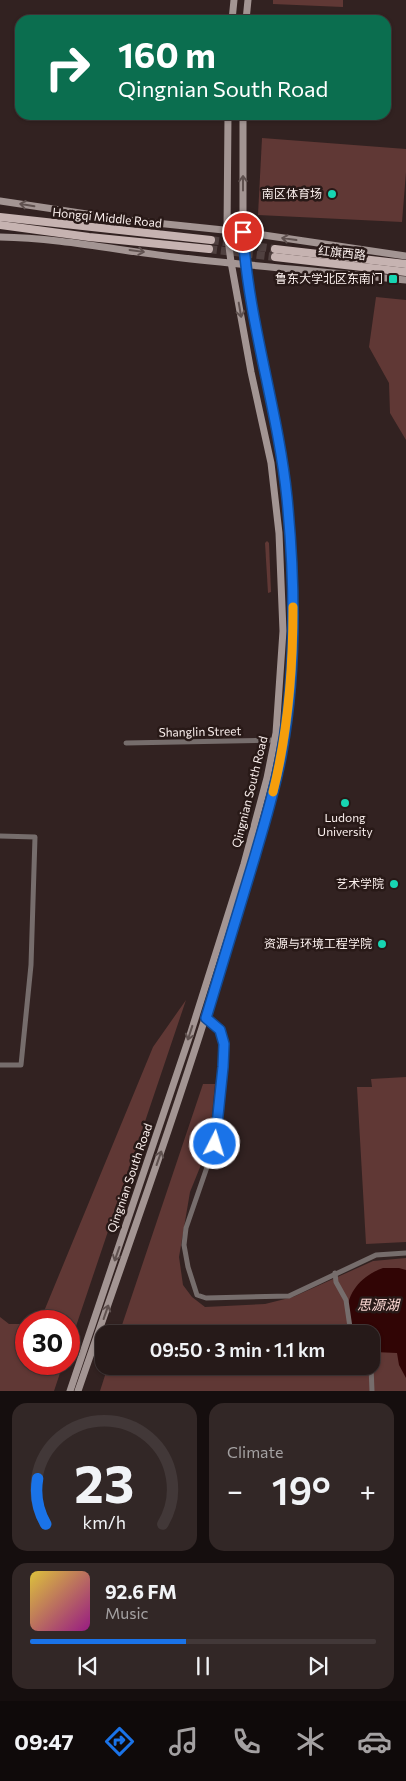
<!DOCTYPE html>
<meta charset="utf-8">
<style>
body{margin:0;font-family:Commissioner,"Noto Sans SC",sans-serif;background:#322726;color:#f1f3f6;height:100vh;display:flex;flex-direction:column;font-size:19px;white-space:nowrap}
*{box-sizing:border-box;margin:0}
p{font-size:16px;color:#a4a1a2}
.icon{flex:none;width:28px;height:28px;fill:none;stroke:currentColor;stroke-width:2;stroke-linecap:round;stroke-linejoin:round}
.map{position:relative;height:1391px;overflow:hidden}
.drawer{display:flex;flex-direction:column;gap:12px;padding:12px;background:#150e0e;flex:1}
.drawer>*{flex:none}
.top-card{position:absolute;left:15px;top:15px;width:376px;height:105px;border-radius:15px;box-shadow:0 1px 4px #0004,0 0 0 1px #423838;background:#0b6e4f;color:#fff;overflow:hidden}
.speed{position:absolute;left:15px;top:1310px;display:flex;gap:10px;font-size:25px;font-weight:700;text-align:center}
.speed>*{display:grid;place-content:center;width:65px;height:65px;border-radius:50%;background:#261a19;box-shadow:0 1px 4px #0004,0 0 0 1px #423838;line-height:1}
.speed .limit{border:8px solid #d22;background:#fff;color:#111}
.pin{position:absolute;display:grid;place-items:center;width:42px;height:42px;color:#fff;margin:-21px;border:2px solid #fff;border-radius:50%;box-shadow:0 1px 5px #0007}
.me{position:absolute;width:55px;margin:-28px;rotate:5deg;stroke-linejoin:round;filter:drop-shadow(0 0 4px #0008)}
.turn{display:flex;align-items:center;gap:18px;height:105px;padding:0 20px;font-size:22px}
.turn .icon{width:65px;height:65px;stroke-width:2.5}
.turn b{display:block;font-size:35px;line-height:42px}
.big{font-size:38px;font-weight:600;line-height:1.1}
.drawer .widget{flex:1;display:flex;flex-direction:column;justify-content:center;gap:8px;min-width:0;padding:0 18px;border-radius:15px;background:#322726}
.drawer .dial{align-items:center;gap:0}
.dial svg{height:130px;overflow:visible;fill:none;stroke:#423838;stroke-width:7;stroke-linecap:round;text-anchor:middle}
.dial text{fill:#f1f3f6;stroke:none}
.song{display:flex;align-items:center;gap:15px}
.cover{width:60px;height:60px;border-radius:8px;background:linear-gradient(135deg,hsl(50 70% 55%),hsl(310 70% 35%))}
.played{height:5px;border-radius:2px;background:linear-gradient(90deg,#1a73e8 45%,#423838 45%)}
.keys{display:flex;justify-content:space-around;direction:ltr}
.heat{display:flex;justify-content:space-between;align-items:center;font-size:28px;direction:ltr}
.drawer .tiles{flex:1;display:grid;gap:12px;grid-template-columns:1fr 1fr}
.widget:last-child{grid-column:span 2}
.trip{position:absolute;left:95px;top:1325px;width:285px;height:50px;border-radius:15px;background:#261a19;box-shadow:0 1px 4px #0004,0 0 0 1px #423838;font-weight:600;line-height:50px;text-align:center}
.dock{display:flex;height:80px;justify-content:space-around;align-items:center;background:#0f0a0a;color:#a4a1a2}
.dock .icon{width:35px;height:35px}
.dock .current{color:#1a73e8}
.dock b{font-size:22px;color:#f1f3f6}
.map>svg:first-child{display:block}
.green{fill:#603835}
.water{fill:#310505}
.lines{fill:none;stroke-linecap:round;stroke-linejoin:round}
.primary-tunnel{stroke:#504140;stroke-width:8;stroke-dasharray:8 4;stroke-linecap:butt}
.street{stroke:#766d6c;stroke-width:5}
.secondary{stroke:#a39593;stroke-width:7}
.primary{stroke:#c6b3b1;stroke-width:8}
.oneway{stroke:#5f514f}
.route-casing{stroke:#114b97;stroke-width:12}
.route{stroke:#1a73e8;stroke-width:9}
.slow{stroke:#f59e0b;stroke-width:9}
.poi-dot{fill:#17d5b2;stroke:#281917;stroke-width:2}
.labels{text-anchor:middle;stroke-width:5;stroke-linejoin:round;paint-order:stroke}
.poi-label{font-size:12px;fill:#fbf0ee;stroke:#281917;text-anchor:end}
.street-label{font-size:12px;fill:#fbf0ee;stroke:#281917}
.water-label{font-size:14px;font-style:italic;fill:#fad6d2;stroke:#281917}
</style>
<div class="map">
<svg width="406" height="1391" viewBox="0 0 406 1391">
<rect width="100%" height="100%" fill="#322221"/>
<!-- green -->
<g class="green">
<polygon points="273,0 343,0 343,7 273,4"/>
<polygon points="262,138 406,149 406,172 402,222 258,215"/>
<polygon points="376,297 406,300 406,440 390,413 389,383 369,347"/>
<polygon points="267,541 269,543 271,592 268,593 265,543"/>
<polygon points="186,1000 69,1347 69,1321 40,1321 153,1047"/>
<polygon points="406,1077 406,1242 366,1244 357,1087 372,1087 371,1079"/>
<polygon points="203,1084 215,1084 209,1145 190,1192 179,1257 183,1285 192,1297 205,1307 265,1304 293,1297 373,1261 406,1258 406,1391 100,1391 108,1366 371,1366 371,1334 119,1334"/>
<polygon points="0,1317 9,1324 26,1324 26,1364 63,1364 54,1391 0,1391"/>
</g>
<!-- water -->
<path class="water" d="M383,1268H399L406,1270V1378L399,1365L397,1353L375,1352L371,1350V1334H354C337,1305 355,1278 383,1268Z"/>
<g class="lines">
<!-- primary-tunnel -->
<g class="primary-tunnel">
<polyline points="211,240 275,249"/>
<polyline points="209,249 275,257"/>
</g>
<!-- street -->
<g class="street">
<polyline points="126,743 275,740"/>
<polyline points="0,836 35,837 31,965 21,1065 0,1065"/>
<polyline points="205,1018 220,1030 224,1044 215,1144 186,1228 184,1245 188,1267 197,1295 206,1298 289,1296 376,1255 406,1253"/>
<polyline points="335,1273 336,1282 346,1300 351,1334"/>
<polyline points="371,1366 372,1391"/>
</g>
<!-- secondary -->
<g class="secondary">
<polyline points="232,20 234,0"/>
<polyline points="246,20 248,0"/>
<polyline points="0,201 127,220 243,232 406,256"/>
<path d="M0,237C59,238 116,250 174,257C251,266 329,272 406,280"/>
<polyline points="70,1391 190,1035 244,864 267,778 276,733 283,631 279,533 271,463 251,372 231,262 227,231 228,115"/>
<path d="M78,1391C127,1249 178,1108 222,964C242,899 265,834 279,768C288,724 291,679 293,634C297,509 268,386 245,264L243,232V115"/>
</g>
<!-- primary -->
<g class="primary">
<polyline points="0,217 211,240"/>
<polyline points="0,225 89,237 209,249"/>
<polyline points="275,249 406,264"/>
<polyline points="275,257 406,272"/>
</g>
</g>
<!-- one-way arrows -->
<defs><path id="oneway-shaft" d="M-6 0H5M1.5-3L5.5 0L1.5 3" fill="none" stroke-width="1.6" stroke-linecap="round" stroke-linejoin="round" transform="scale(1.25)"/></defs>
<g class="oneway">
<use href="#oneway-shaft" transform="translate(243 183) rotate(-90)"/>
<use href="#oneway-shaft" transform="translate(27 205) rotate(-171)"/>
<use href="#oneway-shaft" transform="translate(289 239) rotate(-172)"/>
<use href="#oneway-shaft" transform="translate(137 251) rotate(8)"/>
<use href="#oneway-shaft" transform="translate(240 310) rotate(80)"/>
<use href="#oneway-shaft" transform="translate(190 1033) rotate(108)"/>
<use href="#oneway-shaft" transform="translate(159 1158) rotate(-71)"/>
<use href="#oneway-shaft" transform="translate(117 1254) rotate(109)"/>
<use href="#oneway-shaft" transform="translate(106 1312) rotate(-71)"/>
</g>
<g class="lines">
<defs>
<path id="route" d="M215,1144L223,1067L224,1044L220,1030L206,1018C222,964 239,910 255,856C265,821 276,787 282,751C297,668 295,581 287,498C278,409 248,321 243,232"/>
</defs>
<!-- route casing -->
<use href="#route" class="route-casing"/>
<!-- route -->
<use href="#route" class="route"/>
<!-- slow -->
<path class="slow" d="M273,792C288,732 293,669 293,607"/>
</g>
<!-- markers -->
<g class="poi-dot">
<circle cx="332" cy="194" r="5"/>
<rect x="388" y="274" width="10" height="10" rx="2.5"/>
<circle cx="345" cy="803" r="5"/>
<circle cx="394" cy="884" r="5"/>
<circle cx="382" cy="944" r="5"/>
</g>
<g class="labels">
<!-- poi labels -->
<g class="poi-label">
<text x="322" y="198">南区体育场</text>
<text x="383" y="283">鲁东大学北区东南门</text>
<text x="345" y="822" text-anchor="middle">Ludong<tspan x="345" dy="14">University</tspan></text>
<text x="384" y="888">艺术学院</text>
<text x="372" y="948">资源与环境工程学院</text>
</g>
<!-- street labels -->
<g class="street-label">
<text transform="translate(107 218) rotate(6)" y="4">Hongqi Middle Road</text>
<text transform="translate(342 253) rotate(6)" y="4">红旗西路</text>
<text transform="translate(200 732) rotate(-1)" y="4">Shanglin Street</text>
<text transform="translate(250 792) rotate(-76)" y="4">Qingnian South Road</text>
<text transform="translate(130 1178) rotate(-71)" y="4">Qingnian South Road</text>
</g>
<!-- water labels -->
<g class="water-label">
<text x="378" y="1310">思源湖</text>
</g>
</g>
</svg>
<div class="speed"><div class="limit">30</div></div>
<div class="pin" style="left:243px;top:232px;background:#d93025"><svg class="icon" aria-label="arrive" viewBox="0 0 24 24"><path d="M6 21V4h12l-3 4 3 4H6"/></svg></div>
<svg class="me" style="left:215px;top:1144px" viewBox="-20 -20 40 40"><circle r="17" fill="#1a73e8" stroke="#fff" stroke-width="3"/><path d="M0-11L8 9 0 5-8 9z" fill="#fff"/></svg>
<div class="trip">09:50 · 3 min · 1.1 km</div>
<div class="top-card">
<div class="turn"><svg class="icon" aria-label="right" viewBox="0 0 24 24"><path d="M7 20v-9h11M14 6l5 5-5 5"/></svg><div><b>160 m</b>Qingnian South Road</div></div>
</div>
</div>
<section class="drawer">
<div class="tiles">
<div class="widget dial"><svg viewBox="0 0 100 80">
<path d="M14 69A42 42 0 1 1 86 69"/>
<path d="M14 69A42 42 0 0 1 9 41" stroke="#1a73e8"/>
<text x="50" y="56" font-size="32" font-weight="700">23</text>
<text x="50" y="72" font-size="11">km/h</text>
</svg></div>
<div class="widget"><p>Climate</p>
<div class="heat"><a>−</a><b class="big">19°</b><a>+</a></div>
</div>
<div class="widget">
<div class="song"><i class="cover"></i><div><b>92.6 FM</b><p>Music</p></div></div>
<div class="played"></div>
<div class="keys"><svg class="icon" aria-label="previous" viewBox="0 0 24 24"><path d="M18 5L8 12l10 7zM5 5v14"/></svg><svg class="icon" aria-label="pause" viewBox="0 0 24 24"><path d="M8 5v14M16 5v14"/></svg><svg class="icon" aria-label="next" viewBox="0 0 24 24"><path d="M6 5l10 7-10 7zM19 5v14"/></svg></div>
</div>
</div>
</section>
<nav class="dock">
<b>09:47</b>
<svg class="icon current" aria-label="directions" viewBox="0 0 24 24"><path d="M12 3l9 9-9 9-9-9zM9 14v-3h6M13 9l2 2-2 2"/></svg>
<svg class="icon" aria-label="music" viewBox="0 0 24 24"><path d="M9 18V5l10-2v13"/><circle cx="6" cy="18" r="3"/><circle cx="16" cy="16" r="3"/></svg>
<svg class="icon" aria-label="phone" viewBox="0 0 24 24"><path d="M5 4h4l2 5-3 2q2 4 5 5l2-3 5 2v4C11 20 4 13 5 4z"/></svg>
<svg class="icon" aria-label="climate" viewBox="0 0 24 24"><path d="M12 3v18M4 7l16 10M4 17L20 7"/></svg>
<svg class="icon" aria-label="car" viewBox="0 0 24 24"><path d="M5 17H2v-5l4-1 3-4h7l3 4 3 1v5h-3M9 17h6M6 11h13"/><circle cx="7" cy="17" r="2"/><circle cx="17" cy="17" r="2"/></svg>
</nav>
